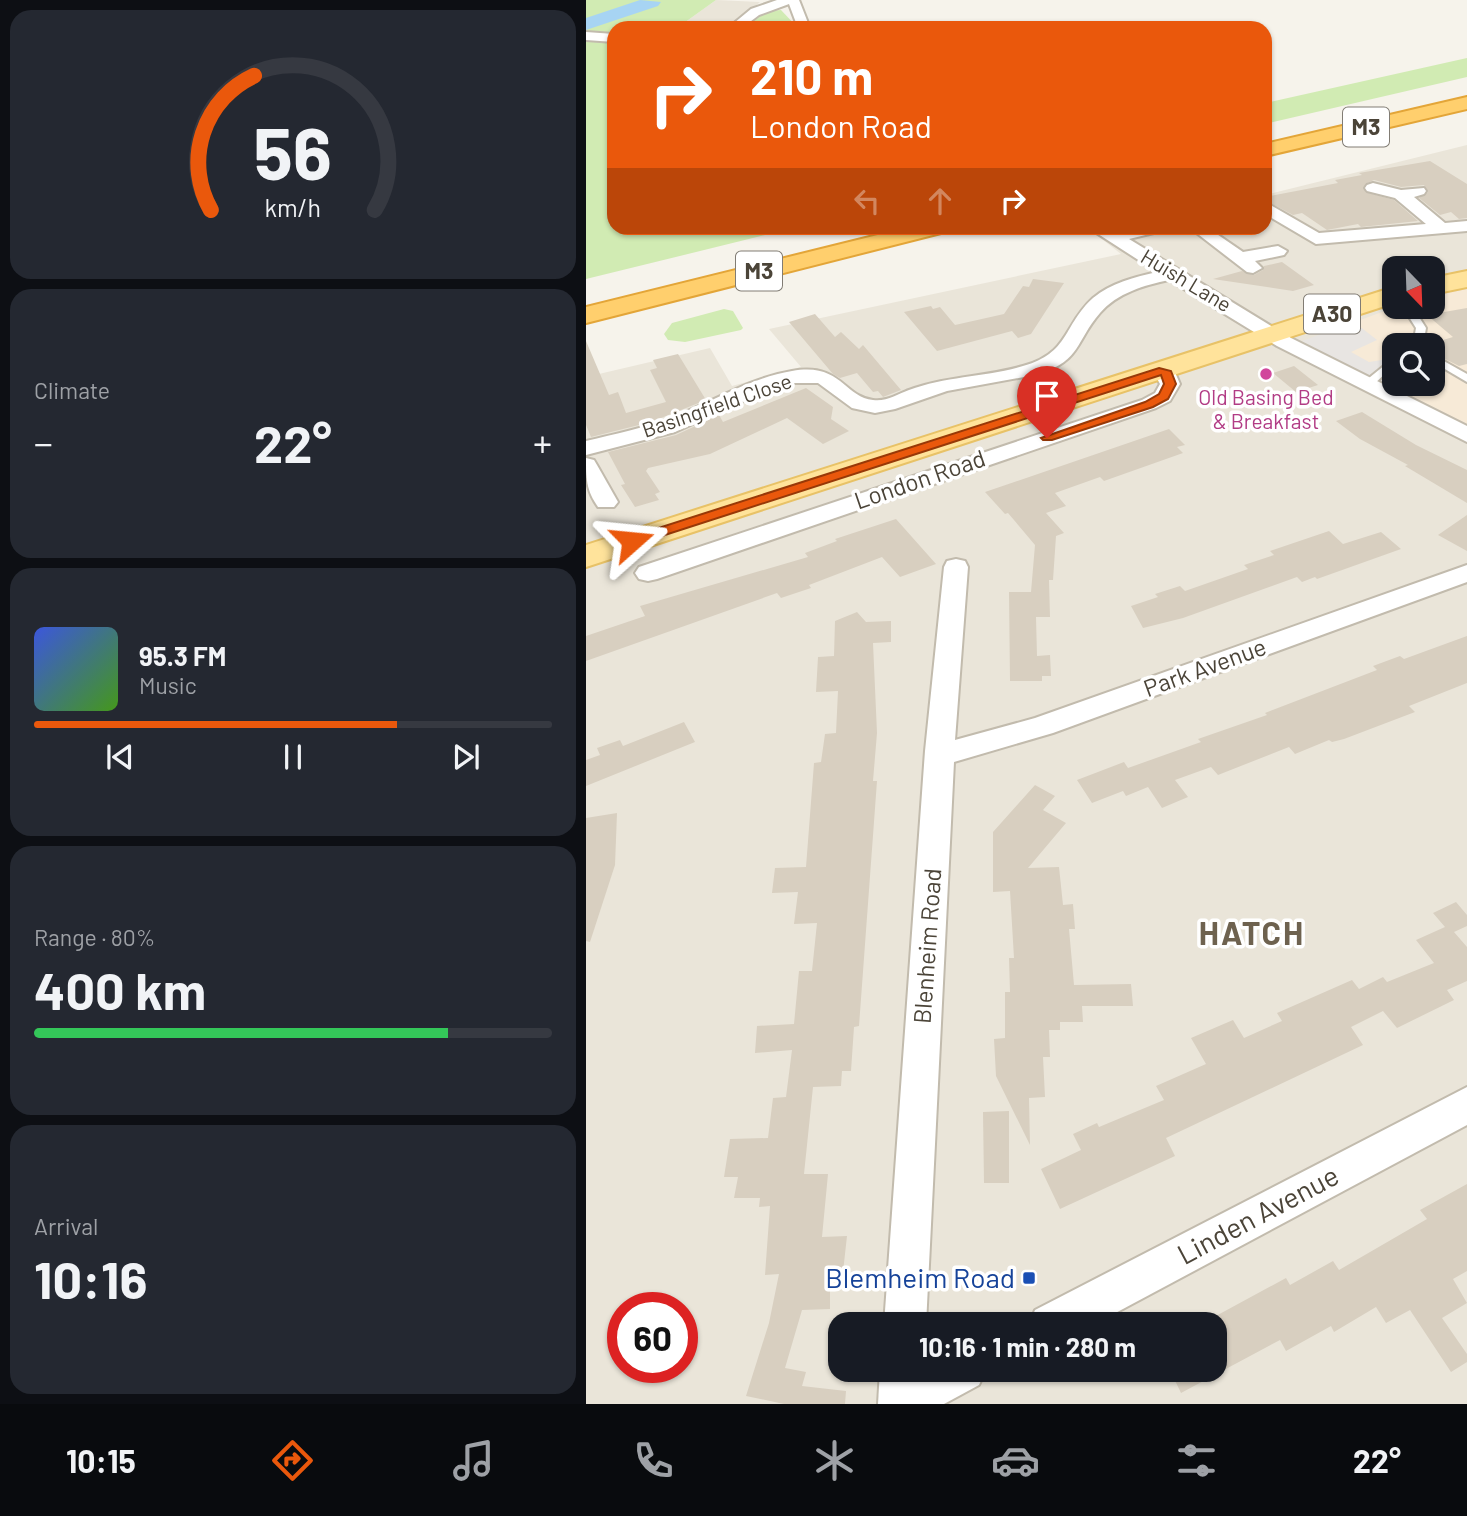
<!DOCTYPE html>
<meta charset="utf-8">
<style>
body{margin:0;font-family:Barlow,sans-serif;background:#242831;color:#f1f3f6;height:100vh;display:flex;flex-direction:column;font-size:26px;white-space:nowrap}
*{box-sizing:border-box;margin:0}
p{font-size:23px;color:#9ea1a6}
.icon{flex:none;width:38px;height:38px;fill:none;stroke:currentColor;stroke-width:2;stroke-linecap:round;stroke-linejoin:round}
.map{position:relative;flex:1;overflow:hidden}
.side{display:flex;flex-direction:column;gap:10px;padding:10px;background:#0d0f14;width:586px}
.side>*{flex:none}
.top-card{position:absolute;left:21px;top:21px;width:665px;height:214px;border-radius:21px;box-shadow:0 2px 5px #0004;background:#ea580c;color:#fff;overflow:hidden}
.needle{width:46px;rotate:157deg}
.controls{position:absolute;left:796px;top:256px;display:grid;gap:14px}
.controls a{display:grid;place-items:center;width:63px;height:63px;border-radius:14px;background:#171b24;box-shadow:0 2px 5px #0004;font-size:35px}
.speed{position:absolute;left:21px;top:1292px;display:flex;gap:14px;font-size:35px;font-weight:700;text-align:center}
.speed>*{display:grid;place-content:center;width:91px;height:91px;border-radius:50%;background:#171b24;box-shadow:0 2px 5px #0004;line-height:1}
.speed .limit{border:10px solid #d22;background:#fff;color:#111}
.pin{position:absolute;display:grid;place-items:center;width:60px;height:60px;color:#fff;margin:-72px -30px;border-radius:50% 50% 50% 0;rotate:-45deg;box-shadow:0 0 7px #0007}
.pin .icon{rotate:45deg}
.me{position:absolute;width:77px;margin:-38px;rotate:72deg;stroke-linejoin:round;filter:drop-shadow(0 0 5px #0008)}
.turn{display:flex;align-items:center;gap:24px;height:147px;padding:0 28px;font-size:32px}
.turn .icon{width:91px;height:91px;stroke-width:2.5}
.turn b{display:block;font-size:49px;line-height:60px}
.lanes{display:flex;align-items:center;height:66px;padding:0 28px;background:#0003;justify-content:center;gap:35px;direction:ltr}
.lanes .off{opacity:.35}
.big{font-size:52px;font-weight:700;line-height:1.1}
.side .card{flex:1;display:flex;flex-direction:column;justify-content:center;gap:10px;min-width:0;padding:0 24px;border-radius:21px;background:#242831}
.side .dial{align-items:center;gap:0}
.dial svg{height:182px;overflow:visible;fill:none;stroke:#363941;stroke-width:7;stroke-linecap:round;text-anchor:middle}
.dial text{fill:#f1f3f6;stroke:none}
.song{display:flex;align-items:center;gap:21px}
.cover{width:84px;height:84px;border-radius:10px;background:linear-gradient(135deg,hsl(230 70% 55%),hsl(100 70% 35%))}
.played{height:7px;border-radius:4px;background:linear-gradient(90deg,#ea580c 70%,#363941 70%)}
.keys{display:flex;justify-content:space-around;direction:ltr}
.heat{display:flex;justify-content:space-between;align-items:center;font-size:38px;direction:ltr}
.charge{height:10px;border-radius:5px;background:linear-gradient(90deg,#34c759 80%,#363941 0)}
.trip{position:absolute;left:242px;top:1312px;width:399px;height:70px;border-radius:21px;background:#171b24;box-shadow:0 2px 5px #0004;font-weight:700;line-height:70px;text-align:center}
.tab-bar{display:flex;height:112px;justify-content:space-around;align-items:center;background:#090b0e;color:#9ea1a6}
.tab-bar .icon{width:49px;height:49px}
.tab-bar .on{color:#ea580c}
.tab-bar b{font-size:32px;color:#f1f3f6}
main{display:flex;flex:1;min-height:0}
.map>svg:first-child{display:block}
.residential{fill:#eae5d9;fill-rule:evenodd}
.commercial{fill:#f7ead7;fill-rule:evenodd}
.green{fill:#d1ebb3}
.parking{fill:#e8e5e2}
.lines{fill:none;stroke-linecap:round;stroke-linejoin:round}
.river{fill:#a7d4f3;fill-rule:evenodd}
.building{fill:#d8cfc0}
.lane-casing{stroke:#c2bbad;stroke-width:4}
.street-casing{stroke:#c2bbad;stroke-width:4}
.primary-casing{stroke:#e8c267;stroke-width:4}
.highway-casing{stroke:#e3a538;stroke-width:4}
.lane{fill:#fff;fill-rule:evenodd}
.street{fill:#fff;fill-rule:evenodd}
.primary{fill:#ffe39b;fill-rule:evenodd}
.highway{fill:#ffcf6d;fill-rule:evenodd}
.route{fill:#ea580c;stroke:#983908;stroke-width:2}
.hotel-dot{fill:#d1479c;stroke:#fff;stroke-width:2.5}
.transit-dot{fill:#1a4fb4;stroke:#fff;stroke-width:2.5}
.labels{text-anchor:middle;stroke-width:7;stroke-linejoin:round;paint-order:stroke}
.far-street-label{font-size:21px;fill:#4b4438;stroke:#fff}
.far-hotel-label{font-size:21px;fill:#b23c85;stroke:#fff}
.shield{fill:#fff;stroke:#817c74;stroke-width:2}
.shield-label{font-size:23px;font-weight:bold;fill:#4b4438}
.street-label{font-size:24px;fill:#4b4438;stroke:#fff}
.near-street-label{font-size:28px;fill:#4b4438;stroke:#fff}
.near-transit-label{font-size:28px;fill:#164399;stroke:#fff;text-anchor:end}
.district-label{font-size:32px;font-weight:bold;letter-spacing:2px;fill:#6e624f;stroke:#fff}
</style>
<main>
<section class="side">
<div class="card dial"><svg viewBox="0 0 100 80">
<path d="M14 69A42 42 0 1 1 86 69"/>
<path d="M14 69A42 42 0 0 1 33 10" stroke="#ea580c"/>
<text x="50" y="56" font-size="32" font-weight="700">56</text>
<text x="50" y="72" font-size="11">km/h</text>
</svg></div>
<div class="card"><p>Climate</p>
<div class="heat"><a>−</a><b class="big">22°</b><a>+</a></div>
</div>
<div class="card">
<div class="song"><i class="cover"></i><div><b>95.3 FM</b><p>Music</p></div></div>
<div class="played"></div>
<div class="keys"><svg class="icon" aria-label="previous" viewBox="0 0 24 24"><path d="M18 5L8 12l10 7zM5 5v14"/></svg><svg class="icon" aria-label="pause" viewBox="0 0 24 24"><path d="M8 5v14M16 5v14"/></svg><svg class="icon" aria-label="next" viewBox="0 0 24 24"><path d="M6 5l10 7-10 7zM19 5v14"/></svg></div>
</div>
<div class="card"><p>Range · 80%</p><b class="big">400 km</b><div class="charge"></div></div>
<div class="card"><p>Arrival</p><b class="big">10:16</b></div>
</section>
<div class="map">
<svg width="881" height="1404" viewBox="0 0 881 1404">
<rect width="100%" height="100%" fill="#f6f3eb"/>
<!-- residential -->
<g class="residential">
<polygon points="130,0 174,2 144,28 91,28"/>
<path d="M881,145V1404H0V377L124,348L146,386L215,367L183,329L535,254L512,236L546,228H679V195ZM808,268H847V306H808ZM808,345H847V383H808ZM37,1307H96V1367H37ZM254,1325H628V1370H254Z"/>
</g>
<!-- commercial -->
<path class="commercial" d="M881,289V426L718,341L812,306H847V296ZM808,345H847V383H808Z"/>
<!-- green -->
<g class="green">
<polygon points="0,0 187,0 130,0 91,28 28,28 28,36 0,34"/>
<polygon points="195,10 212,28 157,28 182,11"/>
<polygon points="0,38 28,40 28,228 208,228 0,279"/>
<polygon points="881,58 881,77 679,124 679,103"/>
<polygon points="138,309 147,311 157,328 155,330 99,342 82,340 78,334 86,323"/>
</g>
<!-- parking -->
<polygon class="parking" points="768,322 791,340 765,352 783,362 802,359 808,362 808,383 817,383 804,389 716,341"/>
<g class="lines">
<!-- river -->
<polygon class="river" points="54,0 75,2 72,6 0,30 0,18"/>
</g>
<!-- building -->
<g class="building">
<polygon points="844,161 881,184 881,218 873,219 865,212 854,215 833,198 842,192 838,185 815,187 788,180 779,184 779,192 808,200 832,221 775,227 772,224 741,230 716,213 707,215 679,200 679,197 752,183 749,180 776,175 773,173"/>
<polygon points="696,262 728,285 707,291 627,279 656,271 668,275 677,270 678,266"/>
<polygon points="447,279 478,283 445,334 432,338 426,331 351,351 318,312 345,306 347,309 354,307 369,325 418,314 437,286 443,287"/>
<polygon points="881,308 881,364 873,366 847,353 847,343 867,337 841,315"/>
<polygon points="229,314 249,337 255,332 273,349 277,345 315,390 297,397 292,391 287,392 271,373 254,378 247,374 203,322"/>
<polygon points="0,341 23,395 32,392 40,413 80,402 64,370 71,368 67,360 92,354 120,400 65,422 5,437 0,425"/>
<polygon points="708,366 732,385 710,392 687,373"/>
<polygon points="220,388 247,407 245,419 263,431 237,444 201,418 124,454 62,468 60,471 74,492 69,494 73,500 49,507 35,485 39,484 22,452 90,435 133,415 137,422"/>
<polygon points="776,412 830,445 881,470 881,503 819,466 822,465 774,439 750,421"/>
<polygon points="583,429 599,445 591,447 597,453 518,481 514,477 469,493 480,506 460,513 478,533 470,536 467,580 463,580 464,617 450,617 451,656 464,655 465,676 456,676 456,681 424,681 423,592 445,592 449,545 422,513 419,514 399,492"/>
<polygon points="881,515 881,551 852,535"/>
<polygon points="310,519 350,564 314,577 296,557 223,585 225,588 195,598 191,593 0,661 0,636 59,616 54,606 222,557 219,553 251,541 249,539"/>
<polygon points="743,531 757,544 795,532 815,549 731,579 729,577 716,582 711,577 597,618 557,628 545,606 572,597 569,594 594,586 599,591 662,569 658,565 688,555 684,551"/>
<polygon points="271,612 280,622 305,621 305,642 287,643 291,733 287,781 291,781 273,1026 268,1027 265,1071 256,1071 255,1086 227,1087 218,1174 242,1174 236,1237 261,1236 255,1290 244,1291 244,1309 216,1310 199,1368 220,1372 216,1386 260,1391 259,1404 198,1404 160,1396 183,1323 193,1274 179,1275 184,1206 173,1207 174,1198 148,1198 152,1177 138,1177 144,1139 182,1138 187,1098 200,1097 206,1050 169,1053 171,1026 208,1024 213,971 226,971 231,923 208,924 212,892 186,893 189,868 220,867 228,763 235,762 239,734 250,733 252,691 230,692 232,657 248,656 249,621"/>
<polygon points="881,636 881,683 823,706 829,712 758,739 746,742 743,740 709,754 703,747 632,775 625,767 589,780 602,797 576,808 562,787 540,796 537,791 506,803 491,780 538,762 542,768 615,742 612,739 681,715 679,713 791,670 787,666 814,656 818,659"/>
<polygon points="98,722 109,742 0,786 0,760 14,755 11,748 34,740 37,746"/>
<polygon points="449,785 469,796 457,810 480,823 442,868 473,867 477,905 487,904 489,929 483,929 488,985 545,984 547,1006 496,1006 497,1022 474,1022 474,1030 463,1030 464,1057 457,1057 459,1097 443,1098 444,1145 410,1076 408,1039 419,1038 419,992 424,992 423,958 428,958 424,891 407,892 407,832"/>
<polygon points="31,813 29,865 4,942 0,941 0,818"/>
<polygon points="870,902 881,915 881,926 868,932 881,947 881,981 861,990 868,1000 811,1028 797,1011 765,1027 777,1045 580,1138 589,1156 474,1209 455,1169 495,1150 487,1134 511,1123 513,1127 578,1100 570,1086 620,1064 605,1038 647,1020 658,1038 696,1021 691,1013 766,980 773,989 797,977 801,982 848,963 830,940 859,927 847,913"/>
<polygon points="423,1111 423,1183 398,1183 397,1112"/>
<polygon points="881,1184 881,1271 867,1279 881,1303 856,1318 881,1354 881,1362 865,1372 824,1310 800,1323 790,1307 748,1332 745,1326 700,1351 694,1340 595,1393 584,1370 628,1370 628,1317 700,1278 704,1285 747,1261 753,1270 841,1219 834,1210"/>
</g>
<g class="lines">
<defs>
<g id="lane">
<polygon points="816,306 826,306 840,328 837,345 827,345 830,328"/>
<polygon points="847,355 881,374 881,382 847,362"/>
<polygon points="799,365 804,368 803,370 786,386 778,386 778,382"/>
</g>
<g id="street">
<polygon points="191,0 213,0 224,28 212,28 203,4 173,15 156,28 142,28 165,9"/>
<polygon points="0,32 28,34 28,42 0,40"/>
<polygon points="787,183 815,190 838,188 840,191 838,194 828,197 859,223 881,221 881,231 730,244 679,214 679,202 733,233 840,224 809,198 781,191 779,188 781,185"/>
<path d="M507,228H526L531,231L547,228H574L572,232L543,239L705,338L881,426V442L691,346L583,280C559,285 531,293 514,313C489,342 496,359 454,374L361,391L309,409L289,413L266,408L232,383H206L180,391L89,432L0,455V441C29,434 59,428 87,417C127,402 163,378 206,371C255,362 258,397 287,400C300,402 312,394 323,390C360,376 400,377 437,366C484,353 477,325 507,298C525,283 549,277 571,272L509,232Z"/>
<polygon points="604,228 622,228 657,252 692,246 701,251 698,255 669,261 676,268 667,273 661,272"/>
<polygon points="577,365 588,370 594,384 584,401 570,408 71,579 62,581 53,579 49,573 53,567 556,400 569,393 574,384 567,371 570,367"/>
<path d="M0,458L8,460L11,465L32,502L28,507H12C0,490 0,478 0,458Z"/>
<polygon points="370,559 379,561 382,567 369,740 449,718 881,565 881,582 467,733 368,762 340,1325 298,1325 339,751 358,567 361,561"/>
<polygon points="881,1087 881,1125 507,1325 443,1325 449,1310"/>
<polygon points="294,1370 400,1370 393,1385 358,1404 292,1404"/>
</g>
<g id="primary">
<polygon points="881,271 881,287 847,294 847,278"/>
<polygon points="808,287 808,303 0,567 0,545"/>
</g>
<g id="highway">
<polygon points="881,97 881,109 679,156 679,144"/>
<polygon points="320,228 359,228 355,233 0,323 0,307"/>
</g>
</defs>
<!-- lane casing -->
<use href="#lane" class="lane-casing"/>
<!-- street casing -->
<use href="#street" class="street-casing"/>
<!-- primary casing -->
<use href="#primary" class="primary-casing"/>
<!-- highway casing -->
<use href="#highway" class="highway-casing"/>
<!-- lane -->
<use href="#lane" class="lane"/>
<!-- street -->
<use href="#street" class="street"/>
<!-- primary -->
<use href="#primary" class="primary"/>
<!-- highway -->
<use href="#highway" class="highway"/>
</g>
<!-- route -->
<polygon class="route" points="573,368 585,371 590,384 582,399 567,407 466,440 457,440 455,438 559,402 573,394 578,384 575,375 51,544 46,545 39,541 41,538"/>
<!-- markers -->
<circle class="hotel-dot" cx="680" cy="374" r="7"/>
<rect class="transit-dot" x="436" y="1271" width="14" height="14" rx="3.5"/>
<g class="labels">
<!-- far-street labels -->
<g class="far-street-label">
<text transform="translate(600 281) rotate(31)" y="7">Huish Lane</text>
<text transform="translate(131 406) rotate(-19)" y="7">Basingfield Close</text>
</g>
<!-- far-hotel labels -->
<g class="far-hotel-label">
<text x="680" y="405">Old Basing Bed<tspan x="680" dy="24">&amp; Breakfast</tspan></text>
</g>
<!-- shield labels -->
<g class="shield">
<rect x="757" y="107.5" width="46" height="39" rx="5"/>
<rect x="150" y="251.5" width="46" height="39" rx="5"/>
<rect x="718" y="294.5" width="56" height="39" rx="5"/>
</g>
<g class="shield-label">
<text x="780" y="135">M3</text>
<text x="173" y="279">M3</text>
<text x="746" y="322">A30</text>
</g>
<!-- street labels -->
<g class="street-label">
<text transform="translate(334 480) rotate(-19)" y="8">London Road</text>
<text transform="translate(619 668) rotate(-20)" y="8">Park Avenue</text>
<text transform="translate(342 946) rotate(-86)" y="8">Blenheim Road</text>
</g>
<!-- near-street labels -->
<g class="near-street-label">
<text transform="translate(672 1215) rotate(-28)" y="10">Linden Avenue</text>
</g>
<!-- near-transit labels -->
<g class="near-transit-label">
<text x="429" y="1288">Blemheim Road</text>
</g>
<!-- district labels -->
<g class="district-label">
<text x="666" y="945">HATCH</text>
</g>
</g>
</svg>
<div class="controls">
<a><svg class="needle" viewBox="-14 -14 28 28"><path d="M0-13l5 13h-10z" fill="#e53935"/><path d="M0 13l5-13h-10z" fill="#9ea1a6"/></svg></a>
<a><svg class="icon" aria-label="search" viewBox="0 0 24 24"><circle cx="10" cy="10" r="6"/><path d="M15 15l6 6"/></svg></a>
</div>
<div class="speed"><div class="limit">60</div></div>
<div class="pin" style="left:461px;top:438px;background:#d93025"><svg class="icon" aria-label="arrive" viewBox="0 0 24 24"><path d="M6 21V4h12l-3 4 3 4H6"/></svg></div>
<svg class="me" style="left:46px;top:541px" viewBox="-20 -20 40 40"><path d="M0-17L14 15 0 8-14 15z" fill="#ea580c" stroke="#fff" stroke-width="4"/></svg>
<div class="trip">10:16 · 1 min · 280 m</div>
<div class="top-card">
<div class="turn"><svg class="icon" aria-label="right" viewBox="0 0 24 24"><path d="M7 20v-9h11M14 6l5 5-5 5"/></svg><div><b>210 m</b>London Road</div></div>
<div class="lanes"><svg class="icon off" aria-label="left" viewBox="0 0 24 24"><path d="M17 20v-9H6M10 6l-5 5 5 5"/></svg><svg class="icon off" aria-label="ahead" viewBox="0 0 24 24"><path d="M12 20V5M6 11l6-6 6 6"/></svg><svg class="icon" aria-label="right" viewBox="0 0 24 24"><path d="M7 20v-9h11M14 6l5 5-5 5"/></svg></div>
</div>
</div>
</main>
<nav class="tab-bar">
<b>10:15</b>
<svg class="icon on" aria-label="directions" viewBox="0 0 24 24"><path d="M12 3l9 9-9 9-9-9zM9 14v-3h6M13 9l2 2-2 2"/></svg>
<svg class="icon" aria-label="music" viewBox="0 0 24 24"><path d="M9 18V5l10-2v13"/><circle cx="6" cy="18" r="3"/><circle cx="16" cy="16" r="3"/></svg>
<svg class="icon" aria-label="phone" viewBox="0 0 24 24"><path d="M5 4h4l2 5-3 2q2 4 5 5l2-3 5 2v4C11 20 4 13 5 4z"/></svg>
<svg class="icon" aria-label="climate" viewBox="0 0 24 24"><path d="M12 3v18M4 7l16 10M4 17L20 7"/></svg>
<svg class="icon" aria-label="car" viewBox="0 0 24 24"><path d="M5 17H2v-5l4-1 3-4h7l3 4 3 1v5h-3M9 17h6M6 11h13"/><circle cx="7" cy="17" r="2"/><circle cx="17" cy="17" r="2"/></svg>
<svg class="icon" aria-label="filters" viewBox="0 0 24 24"><path d="M4 7h16M4 17h16"/><circle cx="9" cy="7" r="2"/><circle cx="15" cy="17" r="2"/></svg>
<b>22°</b>
</nav>
